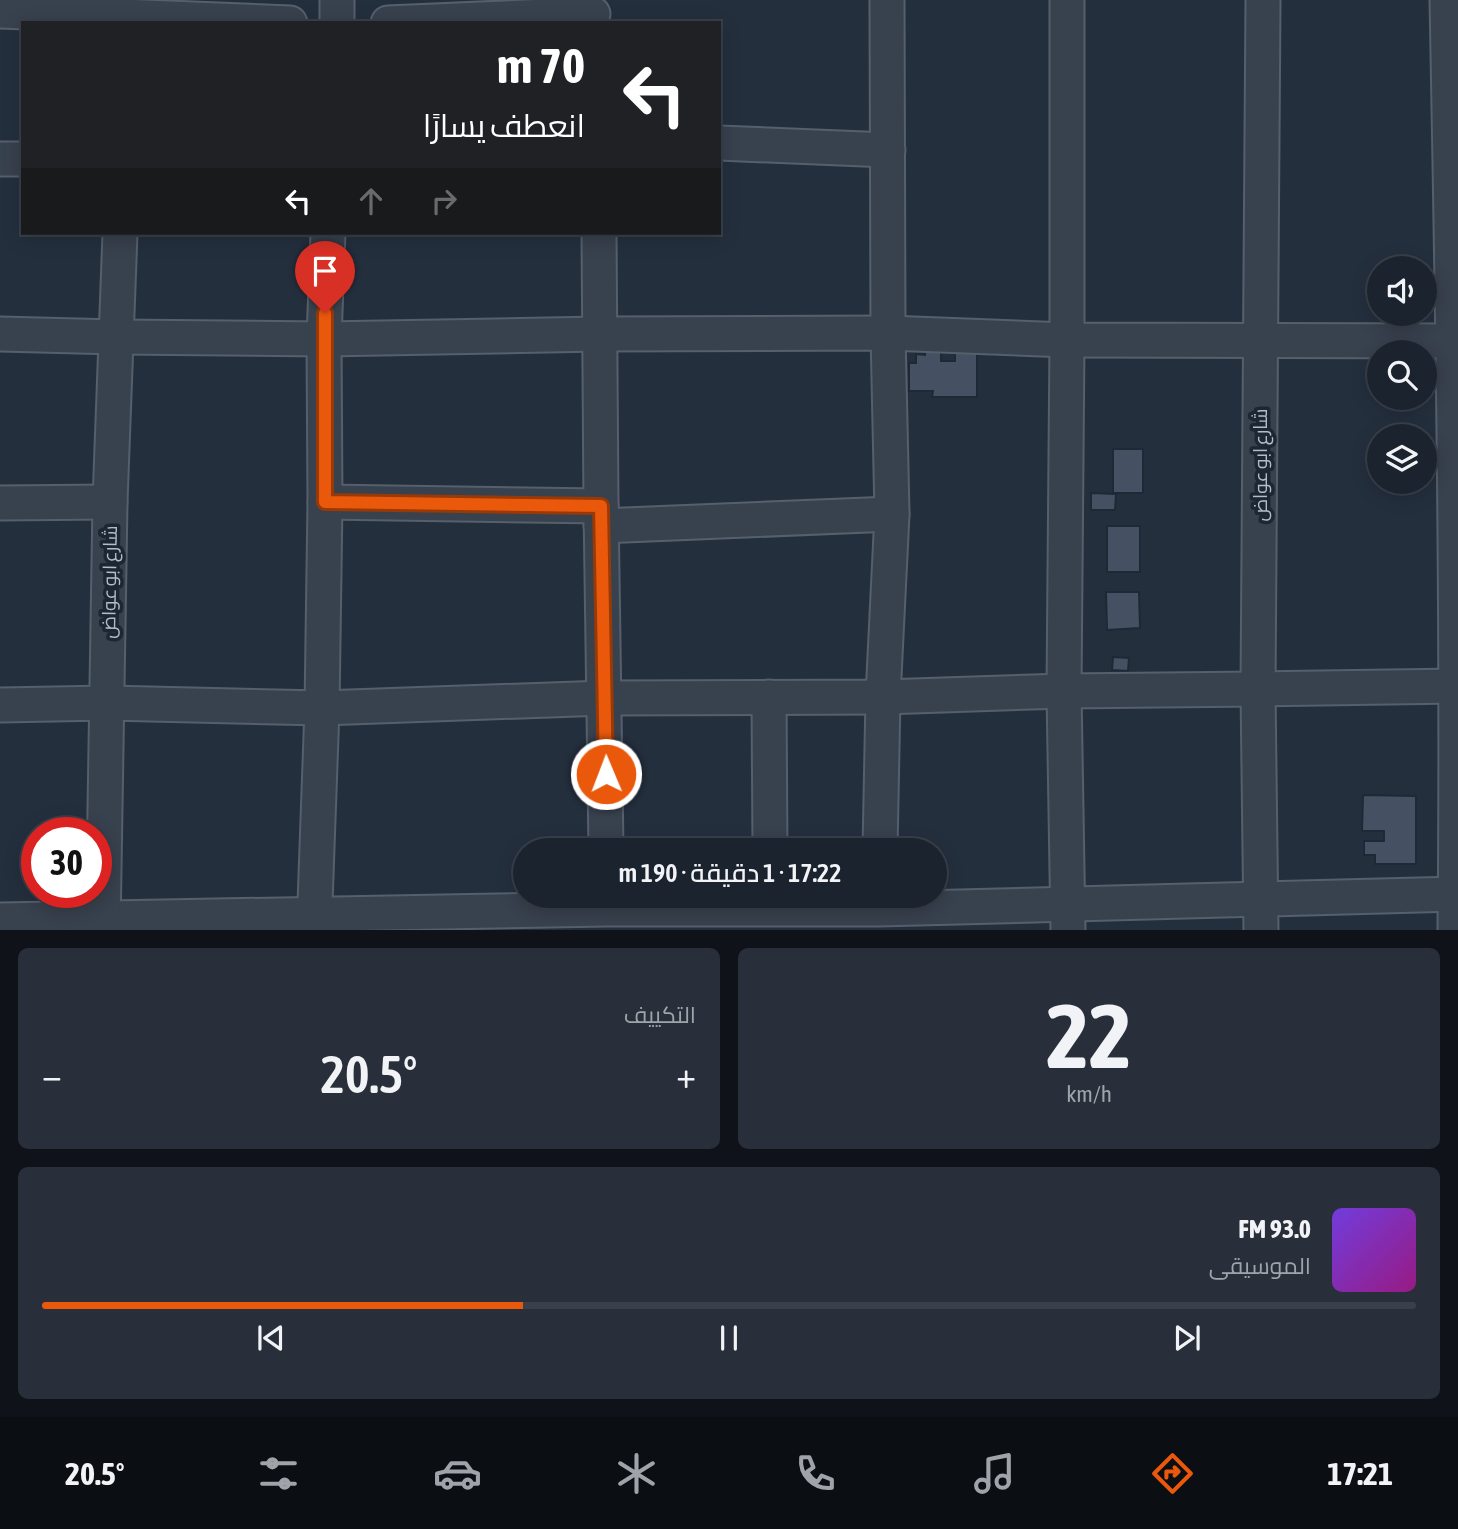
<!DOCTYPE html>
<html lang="ar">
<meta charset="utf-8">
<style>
body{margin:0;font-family:"Asap Condensed",Cairo,sans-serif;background:#282f3a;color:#f1f3f6;direction:rtl;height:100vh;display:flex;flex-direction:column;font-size:26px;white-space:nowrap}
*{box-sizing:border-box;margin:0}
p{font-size:23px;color:#a0a4aa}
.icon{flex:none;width:38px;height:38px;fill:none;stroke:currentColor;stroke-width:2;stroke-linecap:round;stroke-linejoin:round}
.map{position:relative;height:930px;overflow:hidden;direction:ltr}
.sheet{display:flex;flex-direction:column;gap:18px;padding:18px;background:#0f1319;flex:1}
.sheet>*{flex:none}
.banner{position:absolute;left:21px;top:21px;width:700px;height:214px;border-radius:0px;box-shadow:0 4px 18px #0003,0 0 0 2px #39404a;direction:rtl;background:#202124;color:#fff;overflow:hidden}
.tools{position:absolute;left:1367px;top:256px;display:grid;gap:14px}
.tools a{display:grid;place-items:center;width:70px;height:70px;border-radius:50%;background:#1b232e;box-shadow:0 4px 18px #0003,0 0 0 2px #39404a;font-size:35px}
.speed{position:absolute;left:21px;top:817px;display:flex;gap:14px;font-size:35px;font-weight:700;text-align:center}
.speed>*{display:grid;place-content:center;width:91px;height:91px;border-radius:50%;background:#1b232e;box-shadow:0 4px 18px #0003,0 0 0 2px #39404a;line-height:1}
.speed .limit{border:10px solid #d22;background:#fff;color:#111}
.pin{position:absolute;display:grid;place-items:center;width:60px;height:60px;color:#fff;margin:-72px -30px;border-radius:50% 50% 50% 0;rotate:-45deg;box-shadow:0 0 7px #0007}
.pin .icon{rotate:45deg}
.me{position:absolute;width:77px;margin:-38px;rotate:359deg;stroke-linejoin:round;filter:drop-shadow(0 0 5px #0008)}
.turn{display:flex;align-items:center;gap:24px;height:147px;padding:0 21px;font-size:32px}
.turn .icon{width:91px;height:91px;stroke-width:2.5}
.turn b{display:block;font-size:49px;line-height:60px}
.lanes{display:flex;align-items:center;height:66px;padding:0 21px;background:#0003;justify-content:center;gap:35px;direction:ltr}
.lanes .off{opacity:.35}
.big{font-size:52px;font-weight:600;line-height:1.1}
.sheet .widget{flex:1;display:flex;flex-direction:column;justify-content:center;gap:10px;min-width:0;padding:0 24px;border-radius:10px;background:#282f3a}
.sheet .dial{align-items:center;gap:0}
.dial b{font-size:91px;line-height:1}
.song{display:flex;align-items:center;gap:21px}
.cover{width:84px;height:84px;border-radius:10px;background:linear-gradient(135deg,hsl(260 70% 55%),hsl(310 70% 35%))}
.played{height:7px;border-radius:4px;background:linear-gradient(90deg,#ea580c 35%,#39404a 35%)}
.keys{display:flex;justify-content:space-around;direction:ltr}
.heat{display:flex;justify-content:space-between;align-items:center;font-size:38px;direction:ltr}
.sheet .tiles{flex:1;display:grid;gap:18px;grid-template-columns:1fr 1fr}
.widget:last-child{grid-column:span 2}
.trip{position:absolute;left:513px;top:838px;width:434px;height:70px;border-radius:35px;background:#1b232e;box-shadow:0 4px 18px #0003,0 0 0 2px #39404a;font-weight:600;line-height:70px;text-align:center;direction:rtl}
.tab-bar{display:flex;height:112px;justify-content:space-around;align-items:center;background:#0b0e12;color:#a0a4aa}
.tab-bar .icon{width:49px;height:49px}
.tab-bar .active{color:#ea580c}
.tab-bar b{font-size:32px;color:#f1f3f6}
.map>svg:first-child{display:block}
.building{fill:#455162;stroke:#1f2835;stroke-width:2}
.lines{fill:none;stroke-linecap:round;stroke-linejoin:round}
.minor-casing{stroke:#565f6c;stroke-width:37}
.minor{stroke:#38414e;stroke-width:33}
.route-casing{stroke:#983908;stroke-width:18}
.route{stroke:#ea580c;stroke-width:12}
.labels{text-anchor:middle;stroke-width:7;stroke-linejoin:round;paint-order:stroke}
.street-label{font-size:19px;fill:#b4bcc9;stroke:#1d2633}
</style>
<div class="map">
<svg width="1458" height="931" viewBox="0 0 1458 931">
<rect width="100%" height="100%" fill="#242f3e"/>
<!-- building -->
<g class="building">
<polygon points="955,338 977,338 977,397 932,397 933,391 909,391 909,363 916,363 916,354 925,355 925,341 941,341 941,361 955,361"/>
<rect x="1113" y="449" width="30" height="44"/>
<polygon points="1091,493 1116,494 1115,510 1091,510"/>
<rect x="1107" y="526" width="33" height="46"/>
<polygon points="1106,592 1139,592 1140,628 1107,630"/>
<polygon points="1113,657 1129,658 1128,671 1112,670"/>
<polygon points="1363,795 1416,796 1416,864 1375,864 1375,855 1364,855 1364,841 1384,841 1384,831 1362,831"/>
</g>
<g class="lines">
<defs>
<g id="minor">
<polyline points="337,0 337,23"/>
<polyline points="1067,0 1067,340 1064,691 1068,931"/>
<path d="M1447,0C1453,310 1458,620 1455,931"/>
<polyline points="0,11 290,23"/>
<polyline points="388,23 593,14"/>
<polyline points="719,143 888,150"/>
<polyline points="0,159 23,159"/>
<polyline points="599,233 601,506 606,850"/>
<polyline points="0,334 117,337 324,339 600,334 888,333 1067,340 1458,341"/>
<polyline points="325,502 601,506"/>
<polyline points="0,503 110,502"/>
<polyline points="601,526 892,514"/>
<polyline points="769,697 770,850"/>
<polyline points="0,705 108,703 322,708 605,698 883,697 1064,691 1258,689 1458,686"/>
<polyline points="880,850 883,697 892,514 888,333 887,0"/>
<polyline points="0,920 607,909 879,909 1458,894"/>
<polyline points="103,931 110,502 120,233"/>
<polyline points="314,931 322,708 325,502 324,339 328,233"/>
<polyline points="1261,931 1258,689 1263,0"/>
</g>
</defs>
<!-- minor casing -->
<use href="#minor" class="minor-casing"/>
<!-- minor -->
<use href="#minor" class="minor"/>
</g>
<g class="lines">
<defs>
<polyline id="route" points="325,313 325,502 601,506 606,774"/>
</defs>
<!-- route casing -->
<use href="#route" class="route-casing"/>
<!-- route -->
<use href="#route" class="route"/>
</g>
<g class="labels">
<!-- street labels -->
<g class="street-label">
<text transform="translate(1260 465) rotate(-90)" y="7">شارع ابو عواض</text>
<text transform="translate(109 582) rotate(-89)" y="7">شارع ابو عواض</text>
</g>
</g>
</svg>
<div class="tools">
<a><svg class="icon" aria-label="sound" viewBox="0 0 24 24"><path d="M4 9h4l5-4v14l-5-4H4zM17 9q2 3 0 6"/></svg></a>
<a><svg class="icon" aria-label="search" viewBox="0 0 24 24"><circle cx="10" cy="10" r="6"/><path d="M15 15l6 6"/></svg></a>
<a><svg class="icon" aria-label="layers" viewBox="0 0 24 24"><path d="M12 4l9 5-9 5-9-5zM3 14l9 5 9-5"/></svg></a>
</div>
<div class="speed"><div class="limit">30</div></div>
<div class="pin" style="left:325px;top:313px;background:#d93025"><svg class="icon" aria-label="arrive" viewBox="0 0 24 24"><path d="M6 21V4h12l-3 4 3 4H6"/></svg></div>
<svg class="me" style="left:606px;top:774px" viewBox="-20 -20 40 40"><circle r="17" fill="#ea580c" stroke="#fff" stroke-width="3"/><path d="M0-11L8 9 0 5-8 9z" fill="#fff"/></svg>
<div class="trip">17:22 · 1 دقيقة · 190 m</div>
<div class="banner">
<div class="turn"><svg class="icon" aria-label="left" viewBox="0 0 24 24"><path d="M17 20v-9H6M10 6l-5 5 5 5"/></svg><div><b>70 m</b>انعطف يسارًا</div></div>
<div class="lanes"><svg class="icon" aria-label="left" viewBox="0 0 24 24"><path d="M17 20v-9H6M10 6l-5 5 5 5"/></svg><svg class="icon off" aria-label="ahead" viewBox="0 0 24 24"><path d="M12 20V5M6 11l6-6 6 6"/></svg><svg class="icon off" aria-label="right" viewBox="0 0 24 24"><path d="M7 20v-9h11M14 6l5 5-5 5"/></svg></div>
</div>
</div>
<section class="sheet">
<div class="tiles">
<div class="widget dial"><b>22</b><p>km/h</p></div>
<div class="widget"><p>التكييف</p>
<div class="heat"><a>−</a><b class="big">20.5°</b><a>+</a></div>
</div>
<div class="widget">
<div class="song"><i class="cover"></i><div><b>93.0 FM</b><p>الموسيقى</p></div></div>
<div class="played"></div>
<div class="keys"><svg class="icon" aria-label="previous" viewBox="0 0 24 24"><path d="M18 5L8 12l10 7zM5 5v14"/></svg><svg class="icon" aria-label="pause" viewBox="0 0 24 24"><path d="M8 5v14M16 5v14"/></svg><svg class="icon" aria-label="next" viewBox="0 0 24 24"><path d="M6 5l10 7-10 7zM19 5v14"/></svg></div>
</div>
</div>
</section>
<nav class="tab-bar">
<b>17:21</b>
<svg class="icon active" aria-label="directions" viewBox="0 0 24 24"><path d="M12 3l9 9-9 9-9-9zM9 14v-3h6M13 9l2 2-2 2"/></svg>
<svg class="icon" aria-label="music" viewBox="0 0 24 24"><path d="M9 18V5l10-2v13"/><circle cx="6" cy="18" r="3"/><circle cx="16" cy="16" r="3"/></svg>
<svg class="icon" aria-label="phone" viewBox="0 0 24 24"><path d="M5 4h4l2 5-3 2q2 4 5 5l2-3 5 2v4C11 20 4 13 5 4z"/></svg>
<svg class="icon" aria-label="climate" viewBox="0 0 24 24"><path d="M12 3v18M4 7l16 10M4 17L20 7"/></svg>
<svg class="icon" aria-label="car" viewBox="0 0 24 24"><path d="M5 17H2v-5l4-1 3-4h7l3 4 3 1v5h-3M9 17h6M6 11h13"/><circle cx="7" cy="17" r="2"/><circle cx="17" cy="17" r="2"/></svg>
<svg class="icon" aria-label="filters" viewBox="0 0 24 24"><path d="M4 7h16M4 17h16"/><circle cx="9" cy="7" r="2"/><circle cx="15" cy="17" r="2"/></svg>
<b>20.5°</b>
</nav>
